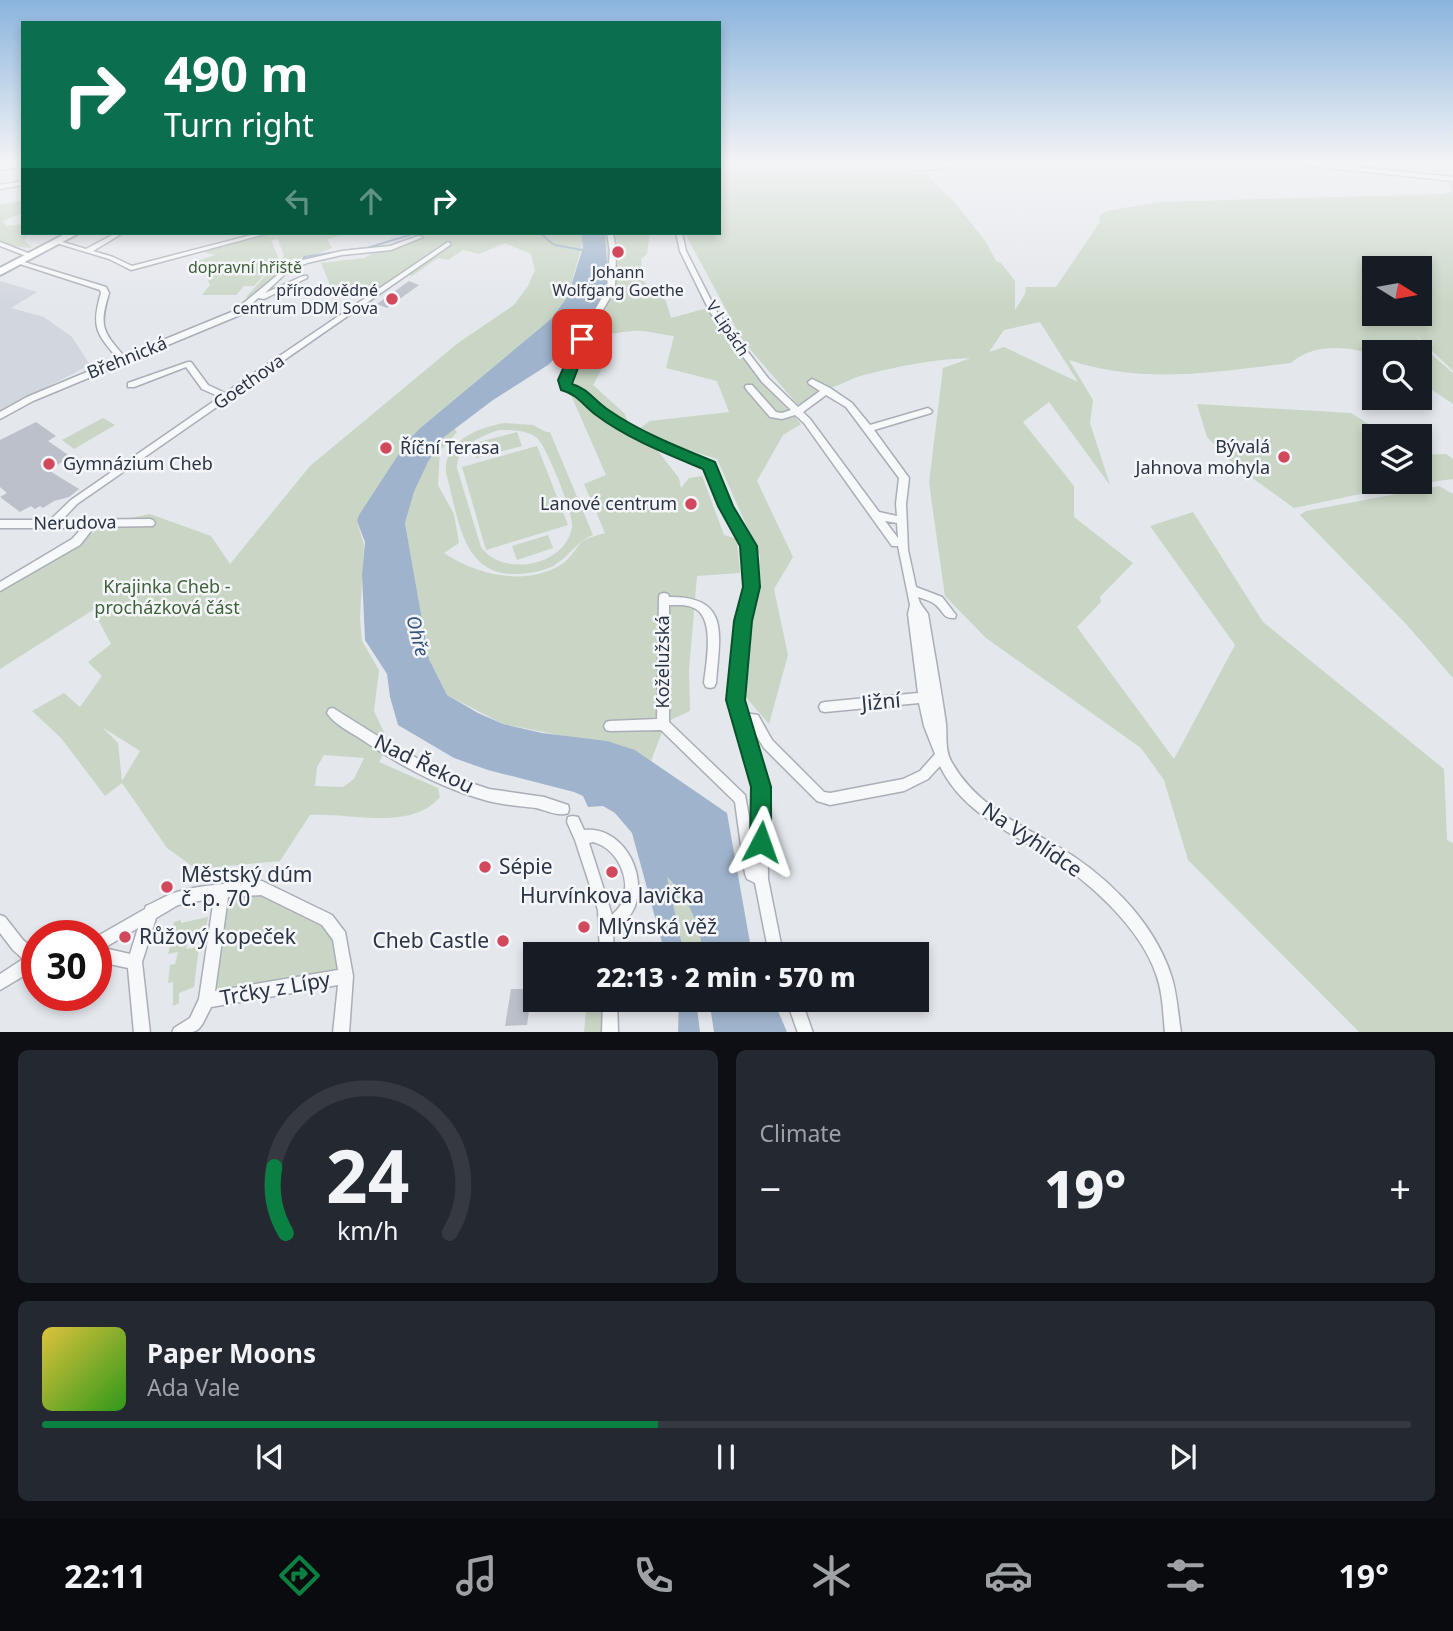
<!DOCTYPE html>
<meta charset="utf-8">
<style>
body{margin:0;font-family:"Noto Sans",sans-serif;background:#242831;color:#f1f3f6;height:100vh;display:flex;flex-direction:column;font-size:26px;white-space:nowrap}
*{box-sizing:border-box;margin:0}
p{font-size:23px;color:#9ea1a6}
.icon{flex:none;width:38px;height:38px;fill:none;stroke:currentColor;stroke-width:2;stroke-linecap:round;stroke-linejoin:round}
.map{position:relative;height:1032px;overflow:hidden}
.details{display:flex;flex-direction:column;gap:18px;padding:18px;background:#0d0f14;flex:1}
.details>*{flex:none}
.hud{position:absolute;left:21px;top:21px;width:700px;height:214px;border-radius:0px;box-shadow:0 4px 10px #0003;background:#0b6e4f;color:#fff;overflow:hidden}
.needle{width:46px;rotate:101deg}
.tools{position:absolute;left:1362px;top:256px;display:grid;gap:14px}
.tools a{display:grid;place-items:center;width:70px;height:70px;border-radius:0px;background:#171b24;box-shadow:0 4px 10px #0003;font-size:35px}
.speed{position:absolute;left:21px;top:920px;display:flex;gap:14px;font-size:35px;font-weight:700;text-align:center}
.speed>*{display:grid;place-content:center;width:91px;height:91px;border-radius:50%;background:#171b24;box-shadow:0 4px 10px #0003;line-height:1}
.speed .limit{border:10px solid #d22;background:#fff;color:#111}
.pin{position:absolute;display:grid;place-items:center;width:60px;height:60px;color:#fff;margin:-30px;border-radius:14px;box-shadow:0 4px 10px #0006}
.me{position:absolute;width:77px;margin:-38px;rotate:4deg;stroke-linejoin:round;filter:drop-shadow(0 0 5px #0008)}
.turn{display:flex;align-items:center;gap:24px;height:147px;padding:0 28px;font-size:32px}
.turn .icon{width:91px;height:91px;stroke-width:2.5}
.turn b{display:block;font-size:49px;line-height:60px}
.lanes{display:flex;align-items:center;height:66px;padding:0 28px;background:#0003;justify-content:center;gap:35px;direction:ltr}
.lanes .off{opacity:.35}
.big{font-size:52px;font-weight:800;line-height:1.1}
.details .tile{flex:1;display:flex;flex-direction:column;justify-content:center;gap:10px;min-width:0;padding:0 24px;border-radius:10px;background:#242831}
.details .dial{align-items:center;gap:0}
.dial svg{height:182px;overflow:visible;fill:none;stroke:#363941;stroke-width:7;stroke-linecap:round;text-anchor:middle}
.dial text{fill:#f1f3f6;stroke:none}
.song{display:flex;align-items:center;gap:21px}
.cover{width:84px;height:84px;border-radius:10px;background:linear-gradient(135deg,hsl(50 70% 55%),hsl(110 70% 35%))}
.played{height:7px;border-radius:4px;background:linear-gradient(90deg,#0b8043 45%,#363941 45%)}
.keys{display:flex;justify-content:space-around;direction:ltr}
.heat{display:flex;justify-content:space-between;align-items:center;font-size:38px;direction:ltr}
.details .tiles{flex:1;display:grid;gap:18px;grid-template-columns:1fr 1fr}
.tile:last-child{grid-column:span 2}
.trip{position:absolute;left:523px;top:942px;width:406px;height:70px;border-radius:0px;background:#171b24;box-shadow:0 4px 10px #0003;font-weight:800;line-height:70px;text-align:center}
.tab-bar{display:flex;height:112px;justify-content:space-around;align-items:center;background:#090b0e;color:#9ea1a6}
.tab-bar .icon{width:49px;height:49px}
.tab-bar .on{color:#0b8043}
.tab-bar b{font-size:32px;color:#f1f3f6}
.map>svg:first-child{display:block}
.built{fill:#d2d6de}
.green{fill:#c9d6c5;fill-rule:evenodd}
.water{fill:#9fb4cc}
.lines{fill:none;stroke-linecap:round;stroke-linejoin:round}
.stream{stroke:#9fb4cc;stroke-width:2}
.building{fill:#bbc0ca}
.street-casing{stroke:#a9aeb7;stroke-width:3}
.secondary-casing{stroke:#a9aeb7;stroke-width:4}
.street{fill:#f7f8fa;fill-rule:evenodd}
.secondary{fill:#fff;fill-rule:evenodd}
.route{fill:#0b8043;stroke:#07532c;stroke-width:2}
.poi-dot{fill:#d1495b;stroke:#f4f6f9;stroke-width:2.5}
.labels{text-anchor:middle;stroke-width:5;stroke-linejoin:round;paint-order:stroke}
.far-park-label{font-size:16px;fill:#3f6138;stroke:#f4f6f9}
.far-poi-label{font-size:16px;fill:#2b3445;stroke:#f4f6f9}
.far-street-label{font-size:16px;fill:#2b3445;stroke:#f4f6f9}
.street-label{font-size:18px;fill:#2b3445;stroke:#f4f6f9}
.poi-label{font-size:18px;fill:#2b3445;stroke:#f4f6f9;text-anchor:end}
.park-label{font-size:18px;fill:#3f6138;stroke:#f4f6f9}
.water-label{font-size:19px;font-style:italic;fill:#34527a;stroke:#f4f6f9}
.near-street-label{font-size:21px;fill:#2b3445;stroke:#f4f6f9}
.near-poi-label{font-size:21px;fill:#2b3445;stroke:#f4f6f9;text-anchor:start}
</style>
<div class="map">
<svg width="1453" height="1033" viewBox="0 0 1453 1033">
<rect width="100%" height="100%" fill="#e4e7ec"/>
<!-- built -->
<polygon class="built" points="0,281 37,292 11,308 44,317 72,337 90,365 0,411"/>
<!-- green -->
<g class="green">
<path d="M719,161H882L893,167L927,175L956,204L986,242L996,261L1001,263L1015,281V310L1025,294L1026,287H1056L1100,222L1099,216L1107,211L1159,202L1443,194L1453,191L1448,183H1453V371L1416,335L1431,354L1453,373V404L1419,381V352H1374V355C1348,346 1313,343 1291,363C1215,372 1143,385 1069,360L1093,400L1090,423L1110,485L1049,402L1023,422L1074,486V517L1133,563L1100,597L1101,602L1077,627L1174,759L1235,645L1150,526L1193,512L1263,622L1444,769L1447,840L1453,843V1032H1359L1188,860L1164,780L1141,748L986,638L945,596L929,483L943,368L971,358C934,359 899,366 864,375C846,379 837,390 818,389L820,392L803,405L797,404L743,341L688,239L686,233H719ZM1374,268H1419V313H1374ZM1040,322L1078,382L1004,347L989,352L1004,330Z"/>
<polygon points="23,200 23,213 3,221 6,226 23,224 23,233 30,233 24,240 32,248 0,245 0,205"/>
<polygon points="272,233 353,233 327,239 332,248 291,264 251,298 246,297 284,256 278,239 271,240 279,259 254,286 244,286 236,295 202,295 210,285 199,260 216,255 203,252"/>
<path d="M429,233H581L583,241L568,296L551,319L419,429L406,443L357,521L364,545L360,618L362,641L379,670L374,711L389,743L379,762L438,788L440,797C410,832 351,812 310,815L280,861L196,869L167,848L122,783L105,796L61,738L32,711L64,693L80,707L102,676L88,662L111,644L93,610L0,669V591L110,522L150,514L211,536L230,564L310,466L458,343L514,305L528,286L535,270L531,254L505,243L479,254L463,250L448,260L438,258L412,276L404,273L378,291L365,287L357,293L330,285L321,263L364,258L391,244ZM102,727L140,751L122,781L118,743ZM324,755L364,758L354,779L343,787L315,786L317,767Z"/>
<path d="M605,233H650L647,254L641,259L643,281L666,301L671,318L711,307L731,343L801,424L783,435L757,481L793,557L774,589L788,655L769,724L744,695L760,556L717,459L647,437L679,478L681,488L689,478L702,476L724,535L737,539L740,573L697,576L689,670L690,711L666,722L651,761L635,750L503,724L447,695L429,659L405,523L414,492L428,462L444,437L454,428L457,432L440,451L438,485L454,514L459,543L444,553C477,575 526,587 562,564C571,559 576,546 584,540C590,537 598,535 605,533L584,484L606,475L571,395L577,373L595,341L608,358L593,385L625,414L631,434L650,421L729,412L717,381L666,368L674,336C661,335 647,330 634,331C610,332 606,341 586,321C607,294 609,266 605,233Z"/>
<polygon points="1197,404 1351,413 1388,436 1374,436 1374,481 1419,481 1419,455 1446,454 1453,459 1453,479 1389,488 1294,508 1233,464 1207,437"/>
<polygon points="103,418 115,425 74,449 62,440"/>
<path d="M505,423L533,425L546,432H550L593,535C576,541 568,559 551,567C539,572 527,574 514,574C461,575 458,514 446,473C443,441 479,427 505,423ZM499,430C511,430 525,430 536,437C546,444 574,515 572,527C566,566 503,578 481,547L457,468C457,446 481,436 499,430Z"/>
<polygon points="517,432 522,446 476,458 472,444"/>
<polygon points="537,446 568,525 486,550 462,467"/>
<polygon points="1439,486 1453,494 1453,678 1407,625 1300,515 1306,511"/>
<polygon points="548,535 553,548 517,560 512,546"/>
<path d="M666,876C687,896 700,924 703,954H684Z"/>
<polygon points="262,888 332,924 346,976 206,1000 229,899"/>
<polygon points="208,917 206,928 190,932 186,949 199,947 194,987 179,993 179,1003 173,1006 173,982 168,983 170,965 175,964 178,952 168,954 176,926 173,926 174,922 181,920 181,923"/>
<polygon points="587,999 605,999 606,1032 584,1033"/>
</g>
<!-- water -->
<g class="water">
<path d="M581,233H605L608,277L604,293L595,310L567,347L548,365L493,400L444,437L428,462L414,492L405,523L429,659L447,695L478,713L503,724L542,733L607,741L635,750L727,813L752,954H703C700,925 688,897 667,877L684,954H665L632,833L615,813L603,806L588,807L583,796L574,792L488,770L454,758L398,725L390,697L387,674L365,640L362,575L365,542L357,521L359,515L406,443L419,429L551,319L568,296L583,247Z"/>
<polygon points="679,999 696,999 700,1032 678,1032"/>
<polygon points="709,999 773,999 787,1032 714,1032"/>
</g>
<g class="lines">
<!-- stream -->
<g class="stream">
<polyline points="540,233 553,244"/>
<polyline points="555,245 582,250"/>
<polyline points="349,250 367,248 416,233"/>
<polyline points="304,257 343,251"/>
</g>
</g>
<!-- building -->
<g class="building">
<polygon points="409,281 419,285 387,308 377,304"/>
<polygon points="36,422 56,436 48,441 71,457 48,470 79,489 69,497 54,501 43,508 40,506 35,509 31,506 20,512 0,497 7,493 0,487 0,440"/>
<polygon points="511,989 532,989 527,1025 505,1026"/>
</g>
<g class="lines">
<defs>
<g id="street">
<path d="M886,161C898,161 908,167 920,167C935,167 949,161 965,161C940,171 910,175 886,161Z"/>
<polygon points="1280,161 1300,161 1453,177 1453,181 1283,163"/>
<polygon points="23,162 23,166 0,170 0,166"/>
<polygon points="23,181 23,185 0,189 0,185"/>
<polygon points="116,233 123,233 93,251 113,257 132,266 259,233 269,233 131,270 109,259 53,242 56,240 86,249"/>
<path d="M607,233H613L616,251L615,289L586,339L569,383L570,385C587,390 591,401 605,410C638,434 676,449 713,464L715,466L730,506L754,546L757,587L748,621L741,700L745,713L758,715L772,740L824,792L830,793L903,779L920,771L935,754L924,726L919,703L825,712L821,711L819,707L821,703L825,702L918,693L908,614L910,605L898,546H892L804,423L795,415L782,419L770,417L746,389L745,387L746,385H752L776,412L782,413L791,410L762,382L710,312L680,251L676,233H682L686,251L717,312L768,378L798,407L820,391L809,384L808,382L812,379L830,388L852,403L870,425L928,408L932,411L931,413L874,430L909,478L906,504L908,550L916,587L942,597L956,615L955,618C943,619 944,612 936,605C931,601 924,599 918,597L920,603L928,614C934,651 941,688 946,724C947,737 945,750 951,761C973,801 1013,822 1052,843C1102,871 1153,919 1171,975C1177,993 1178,1014 1181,1033H1165C1163,1013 1163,993 1156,974C1140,927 1087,879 1045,854C1005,830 961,810 940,766L928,779L904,791L830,805L817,801L764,748L749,724L764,768L767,787L768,879L783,954H769L755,883L747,879L745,874L735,802L661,730L610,731L606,730L604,726L606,722L610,721L657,719L659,597L660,594L664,593L668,594L669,597C732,596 719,637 716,683L714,687L710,688L706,687L704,683C706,664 715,621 696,609C688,604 678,605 669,605V722L745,795L754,845L755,787L752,768L729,700L738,621L747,587L744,546L720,506L706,468L651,445L598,414L574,392L563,389L561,383L578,339L607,289L610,251ZM826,395L846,407L899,478L896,504L897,516L879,512L810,419L803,412ZM885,521L897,523L898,538Z"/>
<path d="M418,236L423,237L391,250L342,255L307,263L285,274L265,293L303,276H307V278L264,299L258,298L240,315L33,401L0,419V412L27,397L118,359C96,333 91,327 101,293L100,290L17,263V261H21L106,287L109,293C99,326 102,331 124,356L234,311L281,272L303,260L342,251L390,246Z"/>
<polygon points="0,242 33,255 34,256 29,257 0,246"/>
<polygon points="448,242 450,243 450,245 77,504 62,520 150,519 153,520 155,523 153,526 92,527 91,531 80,545 0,591 0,582 72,539 82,528 0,528 0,520 50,520 71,500 220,397 202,389 186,367 134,387 128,387 128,383 188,362 191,362 208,385 225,393"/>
<path d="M333,708L392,745L453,777L489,789L544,797L568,805L569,809L568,813C558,817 546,810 536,808C520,806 504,805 488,801C443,789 399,765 361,739C350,732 334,724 327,713L329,709Z"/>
<path d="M573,816L578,817L584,830C621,826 646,870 636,903C632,916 623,924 613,933L614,954H600L598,910L575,840L567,822L568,817ZM593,842C617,848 631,878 623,901C621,906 616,911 612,915L589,843Z"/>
<path d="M262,881L332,915L345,932L353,976L349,1033H333L338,985L211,1007C198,1033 201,1033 172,1033L174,1028L190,1018L199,999L214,898L178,905L156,918L142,962L150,1033H134L128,968L96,961V937L145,909L146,906C156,902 166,895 177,892C204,884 233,883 262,881ZM261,895L322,925L333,940L338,970L215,991L228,897ZM138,928L130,954L104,948Z"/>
<polygon points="0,915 5,917 23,940 37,952 37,968 0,990 0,974 23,959 13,950 0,933"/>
<polygon points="603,999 617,999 618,1033 602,1033"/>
<polygon points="786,999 801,999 813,1033 798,1033"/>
</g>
<polygon id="secondary" points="67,233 79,233 0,275 0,268"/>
</defs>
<!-- street casing -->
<use href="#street" class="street-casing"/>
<!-- secondary casing -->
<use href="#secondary" class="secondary-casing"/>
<!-- street -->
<use href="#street" class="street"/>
<!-- secondary -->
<use href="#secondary" class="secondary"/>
</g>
<!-- sky -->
<linearGradient id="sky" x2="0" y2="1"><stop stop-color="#8bb4dd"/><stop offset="0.53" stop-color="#f3f4f6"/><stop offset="1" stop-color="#f3f4f6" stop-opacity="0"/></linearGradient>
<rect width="1453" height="306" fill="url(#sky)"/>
<!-- route -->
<path class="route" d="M582,335L589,339L572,384C587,388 595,401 607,409C640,432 678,447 715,462L733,506L757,546L760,587L752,621L745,700L771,787V842L768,849L761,852L753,849L750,842L751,787L726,700L734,621L743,587L740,546L718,506L703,469C667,454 628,439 596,415C583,405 577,394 561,390L558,380L576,339Z"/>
<!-- markers -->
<g class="poi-dot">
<circle cx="618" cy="252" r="7"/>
<circle cx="392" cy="299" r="7"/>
<circle cx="386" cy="448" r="7"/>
<circle cx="1284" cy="457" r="7"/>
<circle cx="49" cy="464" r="7"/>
<circle cx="691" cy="504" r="7"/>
<circle cx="485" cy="867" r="7"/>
<circle cx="612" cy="872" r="7"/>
<circle cx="167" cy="887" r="7"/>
<circle cx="584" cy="927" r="7"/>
<circle cx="125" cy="937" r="7"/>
<circle cx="503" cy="941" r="7"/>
</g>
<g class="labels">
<!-- far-park labels -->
<g class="far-park-label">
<text x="245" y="273">dopravní hřiště</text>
</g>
<!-- far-poi labels -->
<g class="far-poi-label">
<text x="618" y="278">Johann<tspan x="618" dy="18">Wolfgang Goethe</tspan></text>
<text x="378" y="296" text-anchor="end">přírodovědné<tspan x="378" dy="18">centrum DDM Sova</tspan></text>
</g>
<!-- far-street labels -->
<g class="far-street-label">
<text transform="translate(728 328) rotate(56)" y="6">V Lipách</text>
</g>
<!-- street labels -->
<g class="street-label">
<text transform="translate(127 358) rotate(-22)" y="6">Břehnická</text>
<text transform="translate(249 382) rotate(-35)" y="6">Goethova</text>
<text transform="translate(75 523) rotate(-1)" y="6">Nerudova</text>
<text transform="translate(663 662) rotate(-90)" y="6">Koželužská</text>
</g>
<!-- poi labels -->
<g class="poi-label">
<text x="1270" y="453">Bývalá<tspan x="1270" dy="21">Jahnova mohyla</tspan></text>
<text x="400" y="454" text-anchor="start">Říční Terasa</text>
<text x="63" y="470" text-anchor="start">Gymnázium Cheb</text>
<text x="677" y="510">Lanové centrum</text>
</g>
<!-- park labels -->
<g class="park-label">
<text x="167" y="593">Krajinka Cheb -<tspan x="167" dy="21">procházková část</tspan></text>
</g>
<!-- water labels -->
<g class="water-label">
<text transform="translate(418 636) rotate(76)" y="7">Ohře</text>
</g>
<!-- near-street labels -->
<g class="near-street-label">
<text transform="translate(881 702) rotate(-5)" y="7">Jižní</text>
<text transform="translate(424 764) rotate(26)" y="7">Nad Řekou</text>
<text transform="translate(1032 840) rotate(34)" y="7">Na Vyhlídce</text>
<text transform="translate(275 989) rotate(-10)" y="7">Trčky z Lípy</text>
</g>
<!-- near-poi labels -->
<g class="near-poi-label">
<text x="499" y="874">Sépie</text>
<text x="181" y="882">Městský dúm<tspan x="181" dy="24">č. p. 70</tspan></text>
<text x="612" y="903" text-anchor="middle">Hurvínkova lavička</text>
<text x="598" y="934">Mlýnská věž</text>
<text x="139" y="944">Růžový kopeček</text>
<text x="489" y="948" text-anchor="end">Cheb Castle</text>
</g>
</g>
</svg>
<div class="tools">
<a><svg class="needle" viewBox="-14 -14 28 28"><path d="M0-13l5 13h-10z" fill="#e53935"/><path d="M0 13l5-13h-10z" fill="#9ea1a6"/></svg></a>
<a><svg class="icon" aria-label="search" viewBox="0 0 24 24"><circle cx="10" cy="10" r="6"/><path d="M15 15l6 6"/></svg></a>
<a><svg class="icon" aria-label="layers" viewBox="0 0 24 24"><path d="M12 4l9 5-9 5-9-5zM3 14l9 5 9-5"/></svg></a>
</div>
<div class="speed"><div class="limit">30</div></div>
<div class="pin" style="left:582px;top:339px;background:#d93025"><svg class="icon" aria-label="arrive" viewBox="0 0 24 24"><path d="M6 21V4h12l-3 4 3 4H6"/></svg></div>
<svg class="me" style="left:761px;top:842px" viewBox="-20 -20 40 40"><path d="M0-17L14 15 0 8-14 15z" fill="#0b8043" stroke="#fff" stroke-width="4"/></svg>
<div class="trip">22:13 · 2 min · 570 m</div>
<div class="hud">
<div class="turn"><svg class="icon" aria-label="right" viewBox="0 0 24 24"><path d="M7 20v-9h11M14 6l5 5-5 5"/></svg><div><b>490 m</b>Turn right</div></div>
<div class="lanes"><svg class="icon off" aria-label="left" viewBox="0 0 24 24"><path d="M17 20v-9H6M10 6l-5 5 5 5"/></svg><svg class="icon off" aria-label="ahead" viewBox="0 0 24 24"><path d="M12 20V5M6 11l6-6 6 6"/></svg><svg class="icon" aria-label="right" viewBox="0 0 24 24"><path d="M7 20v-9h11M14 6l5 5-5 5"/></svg></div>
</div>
</div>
<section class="details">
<div class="tiles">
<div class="tile dial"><svg viewBox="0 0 100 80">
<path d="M14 69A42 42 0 1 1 86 69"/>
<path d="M14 69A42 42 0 0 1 9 40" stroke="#0b8043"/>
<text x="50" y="56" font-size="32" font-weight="700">24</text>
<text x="50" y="72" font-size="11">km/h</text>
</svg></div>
<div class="tile"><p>Climate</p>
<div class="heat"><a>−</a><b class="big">19°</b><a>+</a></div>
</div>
<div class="tile">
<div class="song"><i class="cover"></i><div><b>Paper Moons</b><p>Ada Vale</p></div></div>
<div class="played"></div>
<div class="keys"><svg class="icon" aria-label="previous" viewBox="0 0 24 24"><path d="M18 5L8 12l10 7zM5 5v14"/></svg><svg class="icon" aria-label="pause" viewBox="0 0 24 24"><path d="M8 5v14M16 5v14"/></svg><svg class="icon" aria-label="next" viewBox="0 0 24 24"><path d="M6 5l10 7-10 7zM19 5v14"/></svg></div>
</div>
</div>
</section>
<nav class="tab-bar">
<b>22:11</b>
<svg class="icon on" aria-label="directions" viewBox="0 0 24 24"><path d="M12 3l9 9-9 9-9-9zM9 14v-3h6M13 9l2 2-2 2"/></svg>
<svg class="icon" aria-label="music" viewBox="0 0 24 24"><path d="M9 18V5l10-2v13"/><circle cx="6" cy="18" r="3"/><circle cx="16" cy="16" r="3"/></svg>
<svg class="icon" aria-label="phone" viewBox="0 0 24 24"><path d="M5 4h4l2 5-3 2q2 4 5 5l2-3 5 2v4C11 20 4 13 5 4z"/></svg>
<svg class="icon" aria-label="climate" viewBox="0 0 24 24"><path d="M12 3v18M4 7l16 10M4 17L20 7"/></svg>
<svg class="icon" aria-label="car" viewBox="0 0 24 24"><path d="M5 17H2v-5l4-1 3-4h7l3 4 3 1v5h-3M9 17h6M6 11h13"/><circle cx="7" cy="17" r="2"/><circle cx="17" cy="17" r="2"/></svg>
<svg class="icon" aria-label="filters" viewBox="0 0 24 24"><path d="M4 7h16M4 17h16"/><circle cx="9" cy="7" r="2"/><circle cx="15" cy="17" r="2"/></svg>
<b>19°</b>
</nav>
